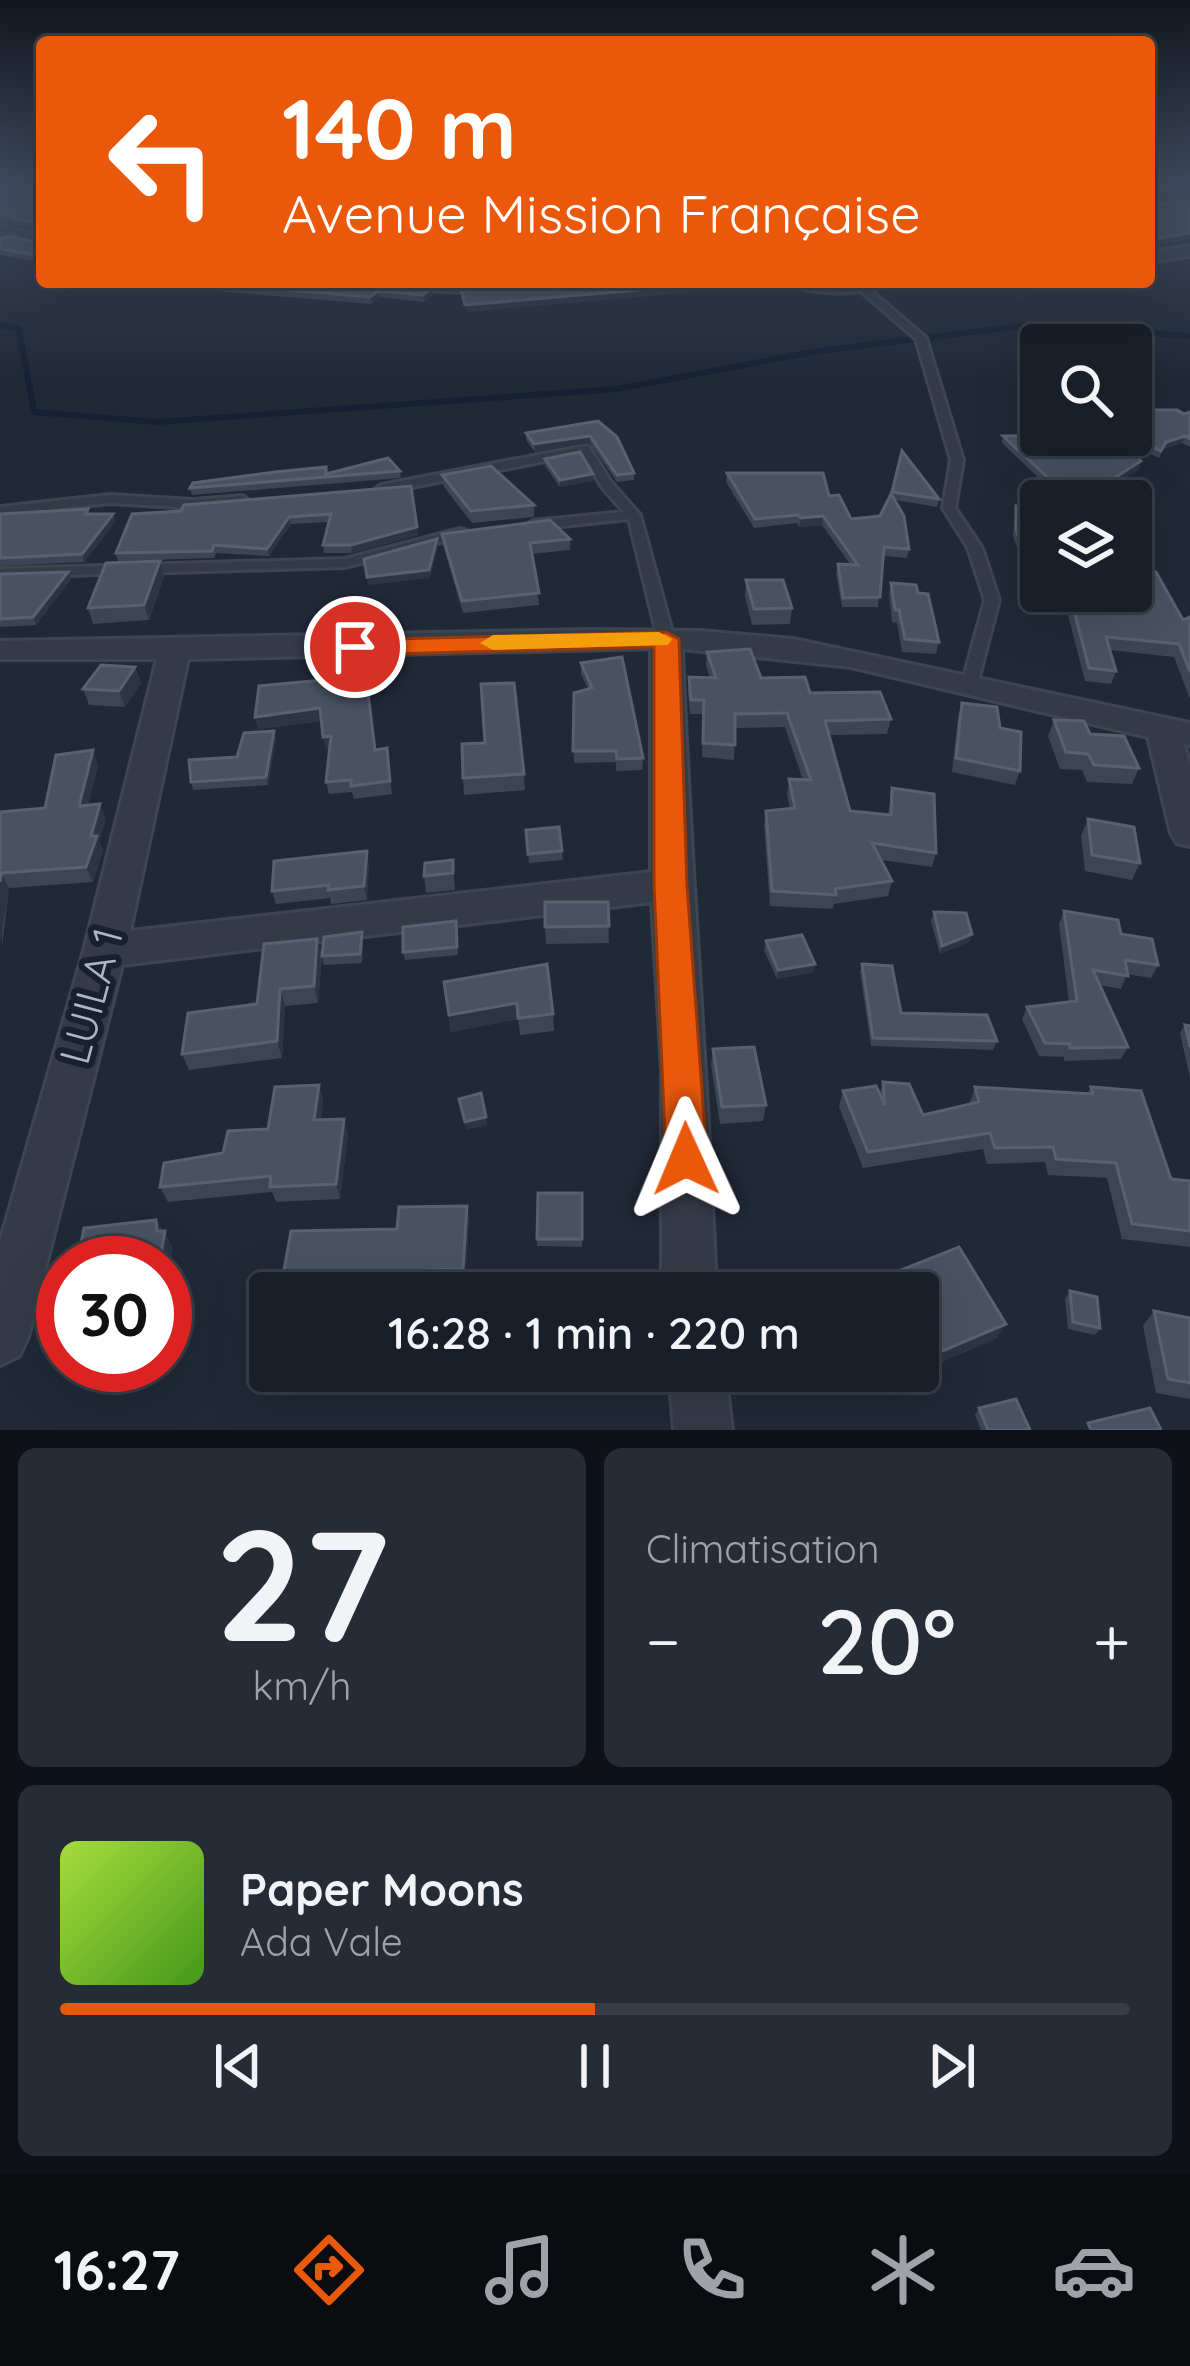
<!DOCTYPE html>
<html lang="fr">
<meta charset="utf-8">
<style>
body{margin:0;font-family:Quicksand,sans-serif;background:#262c35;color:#f1f3f6;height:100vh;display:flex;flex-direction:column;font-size:45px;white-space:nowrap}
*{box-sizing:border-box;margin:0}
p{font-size:39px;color:#9fa2a8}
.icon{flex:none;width:66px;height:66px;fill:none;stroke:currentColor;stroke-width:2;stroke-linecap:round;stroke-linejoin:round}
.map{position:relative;height:1430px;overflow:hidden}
.sheet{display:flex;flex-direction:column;gap:18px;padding:18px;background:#0e1117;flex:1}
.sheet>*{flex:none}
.banner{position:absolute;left:36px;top:36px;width:1119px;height:252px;border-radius:12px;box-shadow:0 12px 48px #0002,0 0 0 3px #373d46;background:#ea580c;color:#fff;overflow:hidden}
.controls{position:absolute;left:1020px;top:324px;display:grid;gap:24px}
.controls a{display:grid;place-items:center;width:132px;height:132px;border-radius:12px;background:#191f29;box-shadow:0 12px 48px #0002,0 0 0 3px #373d46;font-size:60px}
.speed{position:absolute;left:36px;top:1236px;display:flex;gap:24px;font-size:60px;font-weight:700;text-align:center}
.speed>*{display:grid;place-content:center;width:156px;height:156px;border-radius:50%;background:#191f29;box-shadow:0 12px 48px #0002,0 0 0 3px #373d46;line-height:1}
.speed .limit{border:18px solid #d22;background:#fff;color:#111}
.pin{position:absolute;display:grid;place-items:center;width:102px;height:102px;color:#fff;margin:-51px;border:6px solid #fff;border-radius:50%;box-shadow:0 3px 12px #0007}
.me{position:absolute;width:132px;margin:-66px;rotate:359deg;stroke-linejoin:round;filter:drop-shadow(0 0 9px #0008)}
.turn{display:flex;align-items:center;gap:42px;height:252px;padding:0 48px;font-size:54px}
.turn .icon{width:156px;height:156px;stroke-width:2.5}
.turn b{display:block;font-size:84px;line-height:102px}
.big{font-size:90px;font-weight:600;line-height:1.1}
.sheet .tile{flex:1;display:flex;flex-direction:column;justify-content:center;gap:18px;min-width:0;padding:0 42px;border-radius:18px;background:#262c35}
.sheet .dial{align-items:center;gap:0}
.dial b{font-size:156px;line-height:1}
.song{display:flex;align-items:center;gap:36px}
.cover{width:144px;height:144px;border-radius:18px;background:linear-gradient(135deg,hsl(80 70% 55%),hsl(100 70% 35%))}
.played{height:12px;border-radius:6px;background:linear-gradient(90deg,#ea580c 50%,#373d46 50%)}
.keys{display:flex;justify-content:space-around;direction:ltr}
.heat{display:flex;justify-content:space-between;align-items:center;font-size:66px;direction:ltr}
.sheet .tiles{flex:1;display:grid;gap:18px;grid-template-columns:1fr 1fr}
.tile:last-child{grid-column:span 2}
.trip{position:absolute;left:249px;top:1272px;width:690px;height:120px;border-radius:12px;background:#191f29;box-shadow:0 12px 48px #0002,0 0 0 3px #373d46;font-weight:600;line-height:120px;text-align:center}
.dock{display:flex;height:192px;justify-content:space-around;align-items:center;background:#0a0c10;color:#9fa2a8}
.dock .icon{width:84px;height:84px}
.dock .selected{color:#ea580c}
.dock b{font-size:54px;color:#f1f3f6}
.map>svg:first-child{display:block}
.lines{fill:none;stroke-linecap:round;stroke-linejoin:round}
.stream{stroke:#152133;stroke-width:6}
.lane-casing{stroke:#3d4551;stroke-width:6}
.street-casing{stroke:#3d4551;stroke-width:6}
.lane{fill:#343b47;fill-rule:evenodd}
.street{fill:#343b47;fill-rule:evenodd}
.wall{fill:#3c4556}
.shaded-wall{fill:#2c3545}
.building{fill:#485262;stroke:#586171;stroke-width:3}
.route{fill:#ea580c;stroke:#983908;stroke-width:3}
.slow{fill:#f59e0b}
.labels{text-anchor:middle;stroke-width:12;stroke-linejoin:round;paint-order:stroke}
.near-street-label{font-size:42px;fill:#aeb6c4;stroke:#19212c}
</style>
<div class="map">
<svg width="1190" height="1430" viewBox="0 0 1190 1430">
<rect width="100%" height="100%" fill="#212937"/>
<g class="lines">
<!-- stream -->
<polyline class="stream" points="0,325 19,329 34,412 157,422 617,389 818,351 1031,325 1190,336"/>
<defs>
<g id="lane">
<polygon points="855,282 861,282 926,338 963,460 955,508 982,548 999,600 975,692 963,692 961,688 985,600 968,548 943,508 951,460 916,339 855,286"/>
<polygon points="585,446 589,447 611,482 640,515 674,639 671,642 666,644 658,639 629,519 533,529 526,525 533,521 624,512 602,487 582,454 381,493 375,489 381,485"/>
<polygon points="110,495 193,500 242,496 248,500 242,504 193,508 110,503 0,515 0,507"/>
<polygon points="460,529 465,530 465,536 345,567 0,577 0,569 345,559"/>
</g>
<g id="street">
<polygon points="1190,193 1190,201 1149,208 1149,200"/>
<polygon points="0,225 42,235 42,245 0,235"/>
<polygon points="1190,246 1190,256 1149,262 1149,252"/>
<polygon points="347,282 603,282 594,287 487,293 356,287"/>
<path d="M789,282H887C865,296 811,296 789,282Z"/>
<path d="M591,630L700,631L793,639L1190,723V745L1184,744L1190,767V846L1177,843L1171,833L1148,737L851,667L682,649C690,864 708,1078 716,1293H662V1071L652,902L122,965L28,1337L19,1356L0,1365V1242L84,950L157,659H0V641ZM651,648V872L130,931L188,659Z"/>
<polygon points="669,1371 725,1371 732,1430 674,1430"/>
</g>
</defs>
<!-- lane casing -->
<use href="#lane" class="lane-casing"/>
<!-- street casing -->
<use href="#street" class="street-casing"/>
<!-- lane -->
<use href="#lane" class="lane"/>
<!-- street -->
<use href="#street" class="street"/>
</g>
<!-- wall -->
<g class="wall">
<polygon points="0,183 42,183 42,230 1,221 0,222"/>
<polygon points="0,240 39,243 42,241 42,262 0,255"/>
<polygon points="158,282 349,282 355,285 432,295 424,302 379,297 371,304 216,291 158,284"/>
<polygon points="1021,398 1041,398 1041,435 1131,435 1190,412 1190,447 1182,443 1163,449 1159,458 1121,439 1139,469 1107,489 1114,501 1063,501 1002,443 1003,436 1040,435 1019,404"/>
<polygon points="598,421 634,473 634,480 617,482 590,443 535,452 526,440 526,433"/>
<polygon points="902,451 939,499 937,507 895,500 909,549 907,558 883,556 878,607 842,607 836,573 838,564 850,564 822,525 799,527 797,523 754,528 726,482 727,473 829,496 851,519 880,516 891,494"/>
<polygon points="545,459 593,481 560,487 545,466"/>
<polygon points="400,471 401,478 192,495 190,488 326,474"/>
<polygon points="442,475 534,505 534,517 472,523 444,487"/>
<polygon points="411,486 418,535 352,553 324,553 323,545 329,522 291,524 269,556 216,553 214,558 118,561 116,553 181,511"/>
<polygon points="1016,506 1041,514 1041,568 1024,566 1013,536"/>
<polygon points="88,509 90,514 113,514 115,522 84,562 0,566 0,514"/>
<polygon points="442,534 570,539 570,550 532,554 539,605 463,613 443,545"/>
<polygon points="0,574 71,579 36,625 0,627"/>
<polygon points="164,577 149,620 93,624 88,608"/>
<polygon points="746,581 792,608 790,624 752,625 745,596"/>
<polygon points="891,583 918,593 939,642 936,654 902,652 897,623 892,622 889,594"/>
<polygon points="1087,591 1131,591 1183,620 1190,617 1190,699 1174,657 1110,650 1116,671 1111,684 1085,681 1068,615 1072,603 1092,605"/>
<polygon points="707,652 761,678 891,719 887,734 829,735 850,811 888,815 892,788 936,853 932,867 881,860 892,881 888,896 834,904 833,909 770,906 764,826 766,811 790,809 787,794 789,779 803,780 785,727 735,728 734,760 702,757 703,714 690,714 688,692 689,677 710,678 706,666"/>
<polygon points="581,663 643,758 642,770 616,771 616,762 574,763 574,693 588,689 581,674"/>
<polygon points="135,667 141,683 125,707 89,705 83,689"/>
<polygon points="259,686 376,750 387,748 392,794 354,799 352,792 329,794 326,782 329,749 326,750 322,721 258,729"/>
<polygon points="962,703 1000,728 1020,771 1015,785 952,772 958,717"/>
<polygon points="1054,720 1090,734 1139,768 1132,784 1087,782 1082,770 1060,769 1048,736"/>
<polygon points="274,731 276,739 268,785 193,790 191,782 237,757"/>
<polygon points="98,765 88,805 106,818 99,841 103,850 93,882 9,888 2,946 0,812 45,808"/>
<polygon points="524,774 525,790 464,795 463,778"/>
<polygon points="1088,819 1140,863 1132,880 1085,871 1081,836"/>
<polygon points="559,827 563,860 529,863 526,830"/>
<polygon points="453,860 455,890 426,893 424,876"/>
<polygon points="369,864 367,900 331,904 330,898 276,904 272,891"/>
<polygon points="608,902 609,943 546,944 545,927"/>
<polygon points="1064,911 1121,934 1158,965 1151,978 1127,974 1121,989 1100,985 1128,1047 1121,1059 1064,1061 1064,1057 1039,1056 1022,1019 1027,1007 1069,1002 1059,924"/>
<polygon points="934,912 972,934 969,942 940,954 931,921"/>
<polygon points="456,921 458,955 405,960 403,952"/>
<polygon points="362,932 363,941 362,963 324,965 322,956"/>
<polygon points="317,939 322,956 318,1003 285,1006 282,1058 189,1070 182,1054 257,1004"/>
<polygon points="766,941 815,964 813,972 777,979 764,950"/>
<polygon points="862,964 901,1013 997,1041 993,1050 871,1046 860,972"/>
<polygon points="444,982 553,1014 554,1031 520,1035 518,1019 451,1032"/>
<polygon points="1185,1025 1190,1026 1190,1078 1180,1033"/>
<polygon points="713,1049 766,1105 763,1121 720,1124 711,1065"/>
<polygon points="883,1082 923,1115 969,1105 975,1087 1087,1094 1091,1087 1171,1179 1190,1181 1190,1247 1122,1239 1107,1178 1048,1175 1045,1162 987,1164 983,1149 863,1168 839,1107 843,1091 880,1094"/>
<polygon points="319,1085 323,1100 321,1120 348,1134 340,1199 276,1202 272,1192 168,1202 160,1187 268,1129"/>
<polygon points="582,1193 582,1247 537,1246 537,1239"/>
<polygon points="467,1206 469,1219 465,1282 403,1283 403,1293 280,1293 397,1229"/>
<polygon points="891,1274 997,1338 928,1368 918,1350 918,1293 887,1293 885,1289"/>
<polygon points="1070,1291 1100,1328 1095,1335 1068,1329 1065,1299"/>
<polygon points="270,1301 270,1371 308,1371 308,1375 268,1380 262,1368"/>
<polygon points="1154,1311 1190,1318 1190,1399 1156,1393 1143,1326"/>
<polygon points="401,1371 401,1380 372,1383 368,1372"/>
<polygon points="979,1408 1030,1430 981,1430 975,1415"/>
</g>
<!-- shaded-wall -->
<g class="shaded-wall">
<polygon points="1190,183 1189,189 1149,195 1150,190"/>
<polygon points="1190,233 1190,239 1149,246 1149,240"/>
<polygon points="686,286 686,293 466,312 465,305"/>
<polygon points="431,288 432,295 424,302 423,295"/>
<polygon points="378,291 379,297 371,304 370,297"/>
<polygon points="590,436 590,443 535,452 534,444"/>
<polygon points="1185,436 1182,443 1163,449 1166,442"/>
<polygon points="1141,461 1139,469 1102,492 1105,484"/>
<polygon points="593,474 593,481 560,487 560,480"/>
<polygon points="113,514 115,522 84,562 82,554"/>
<polygon points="823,516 822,525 799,527 801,518"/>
<polygon points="289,517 291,524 269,556 267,549"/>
<polygon points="417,527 418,535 352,553 351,545"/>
<polygon points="437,539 438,547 430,578 368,585 367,577"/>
<polygon points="160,561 164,577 149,620 144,605"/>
<polygon points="68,572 71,579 36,625 33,617"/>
<polygon points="135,667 141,683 125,707 119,691"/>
<polygon points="320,708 323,721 258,729 255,717"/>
<polygon points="274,731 276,739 268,785 266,777"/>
<polygon points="331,736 333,749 326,750 323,737"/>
<polygon points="93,750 98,765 85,820 79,806"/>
<polygon points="100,804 106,818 99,841 103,850 93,882 86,867 91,836"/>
<polygon points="367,851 369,864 367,900 364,886"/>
<polygon points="1,873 9,888 0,946 0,882"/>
<polygon points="972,934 969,942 940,954 942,946"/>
<polygon points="317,939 322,956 318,1003 314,986"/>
<polygon points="815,964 813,972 777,979 778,970"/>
<polygon points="280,989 285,1006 282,1058 277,1041"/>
<polygon points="517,1003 518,1019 451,1032 449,1015"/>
<polygon points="319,1085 323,1100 319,1135 314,1120"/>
<polygon points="486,1117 487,1125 466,1130 465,1122"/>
<polygon points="344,1119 348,1134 340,1199 336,1184"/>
<polygon points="467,1206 469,1219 465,1282 463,1269"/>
<polygon points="156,1220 173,1247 168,1275 165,1269 165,1263 162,1263 160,1260"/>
<polygon points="1006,1324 997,1338 928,1368 935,1354"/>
</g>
<!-- building -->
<g class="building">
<polygon points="0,183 42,183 42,228 41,224 0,215"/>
<polygon points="1149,183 1190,183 1150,190 1149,197"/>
<polygon points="1190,200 1190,233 1149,240 1149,205"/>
<polygon points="9,236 39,243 42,241 42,256 0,249 0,240"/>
<polygon points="193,282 349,282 355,285 431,288 423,295 378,291 370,297"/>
<polygon points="598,282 682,282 686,286 465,305 461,290 594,285"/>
<polygon points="1021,398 1041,398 1041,427"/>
<polygon points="1131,410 1177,410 1184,414 1190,412 1190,439 1185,436 1166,442 1161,451 1129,435 1131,435"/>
<polygon points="598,421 617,437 634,473 617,475 590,436 534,444 526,433"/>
<polygon points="1047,435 1117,435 1141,461 1105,484 1114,501 1073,501 1003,436"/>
<polygon points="902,451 939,499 892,492"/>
<polygon points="580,452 593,474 560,480 545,459"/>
<polygon points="388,458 400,471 190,488 193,483 275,472 326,467 326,474"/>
<polygon points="491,466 534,505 471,511 442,475"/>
<polygon points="727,473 823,473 829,496 839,495 851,519 880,516 891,494 904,516 909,549 884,547 880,597 843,598 838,564 858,565 823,516 801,518 798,515 755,519"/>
<polygon points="411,486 417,527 351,545 323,545 331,514 289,517 267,549 214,545 212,551 116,553 132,514 181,511 184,505"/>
<polygon points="1016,506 1040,510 1041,560 1026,559 1016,529"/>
<polygon points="88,509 86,514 113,514 82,554 0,558 0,514"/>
<polygon points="550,520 570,539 530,543 539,593 462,601 442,534"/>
<polygon points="437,539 429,570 367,577 364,559"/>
<polygon points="160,561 144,605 88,608 106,563"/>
<polygon points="1131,571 1156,572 1183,620 1190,617 1190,672 1179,644 1106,637 1116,671 1089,668 1072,603 1101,606 1096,591 1131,591"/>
<polygon points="68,572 33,617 0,619 0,574"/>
<polygon points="746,580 783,580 792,608 754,609"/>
<polygon points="891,583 916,585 918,593 928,594 939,642 905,639 899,610 895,610"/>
<polygon points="750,649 761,678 805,677 810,693 880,692 891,719 825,721 850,811 891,815 892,788 934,794 936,853 872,843 892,881 835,889 836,895 772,891 766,811 795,808 789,779 811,780 787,713 735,714 735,745 703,743 704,700 691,700 689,677 716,678 707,652"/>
<polygon points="363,652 375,750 387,748 390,781 351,786 351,780 326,782 331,736 323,737 320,708 255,717 259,686 323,680 322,657"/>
<polygon points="622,657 643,758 617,759 616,751 573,751 574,693 592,688 581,663"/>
<polygon points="101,665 135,667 119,691 83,689"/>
<polygon points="514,683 524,774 463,778 462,744 485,743 481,684"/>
<polygon points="962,703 997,707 1000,728 1021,732 1020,771 956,758"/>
<polygon points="1054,720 1084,721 1090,734 1124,736 1139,768 1094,765 1088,754 1066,752"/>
<polygon points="274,731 266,777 191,782 189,760 237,757 244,733"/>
<polygon points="93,750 79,806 100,804 91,836 97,836 86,867 1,873 0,882 0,812 45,808 56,755"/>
<polygon points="1088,819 1134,827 1140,863 1092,855"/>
<polygon points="559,827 562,851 528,854 526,830"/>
<polygon points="367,851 364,886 328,890 329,885 272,891 274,861"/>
<polygon points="453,860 453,873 424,876 425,863"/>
<polygon points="545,902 608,902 609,926 545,927"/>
<polygon points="1064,911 1118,920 1121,934 1152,939 1158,965 1125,960 1128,976 1093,970 1128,1047 1070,1048 1070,1044 1045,1043 1027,1007 1077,1001"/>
<polygon points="934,912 966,913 972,934 942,946"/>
<polygon points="456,921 457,947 403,952 403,927"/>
<polygon points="362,932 360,954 322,956 324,937"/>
<polygon points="802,935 815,964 778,970 766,941"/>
<polygon points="317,939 314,986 280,989 277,1041 182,1054 188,1013 257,1004 264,944"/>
<polygon points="547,964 553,1014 518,1018 517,1003 449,1015 444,982"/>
<polygon points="862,964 892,966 901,1013 987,1015 997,1041 873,1038"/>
<polygon points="1185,1025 1190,1026 1190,1047"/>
<polygon points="754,1047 766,1105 722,1107 713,1049"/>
<polygon points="883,1082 909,1084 923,1115 979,1102 975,1087 1093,1094 1091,1087 1141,1091 1171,1179 1190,1181 1190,1231 1132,1224 1116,1163 1056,1159 1053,1147 995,1148 990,1133 868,1152 843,1091 876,1086 885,1105"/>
<polygon points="319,1085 314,1120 344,1119 336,1184 270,1187 271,1176 160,1187 164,1163 223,1153 228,1131 268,1129 275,1087"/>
<polygon points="481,1093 486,1117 465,1122 459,1099"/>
<polygon points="538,1193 582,1193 582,1239 537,1239"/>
<polygon points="467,1206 463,1269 400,1271 399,1293 371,1293 372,1280 309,1281 308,1293 280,1293 291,1231 397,1229 399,1207"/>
<polygon points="156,1220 157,1231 165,1231 160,1260 134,1263 77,1263 84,1228"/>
<polygon points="959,1247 1006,1324 935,1354 918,1323 918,1293 901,1293 891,1274"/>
<polygon points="1070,1291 1097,1297 1100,1328 1073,1322"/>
<polygon points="269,1301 270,1367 262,1368"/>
<polygon points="1154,1311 1190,1318 1190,1383 1168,1379"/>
<polygon points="1016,1399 1030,1430 988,1430 979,1408"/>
<polygon points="1150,1408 1161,1430 1091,1430 1088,1423"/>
</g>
<!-- sky -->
<linearGradient id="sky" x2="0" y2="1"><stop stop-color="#12171e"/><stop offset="0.48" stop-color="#3d495e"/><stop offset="1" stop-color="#3d495e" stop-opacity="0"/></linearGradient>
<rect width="1190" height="383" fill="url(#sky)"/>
<!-- route -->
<polygon class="route" points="666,632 679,639 687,885 707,1159 701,1172 686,1178 672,1172 666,1159 654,885 654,647 355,655 342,647 355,640"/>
<!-- slow -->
<polygon class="slow" points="659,632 672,639 668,645 493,650 480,643 493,635"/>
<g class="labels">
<!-- near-street labels -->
<g class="near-street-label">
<text transform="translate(91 996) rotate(-75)" y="15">LUILA 1</text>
</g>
</g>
</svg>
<div class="controls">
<a><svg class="icon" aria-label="search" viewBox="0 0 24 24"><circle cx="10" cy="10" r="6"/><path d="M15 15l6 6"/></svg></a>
<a><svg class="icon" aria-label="layers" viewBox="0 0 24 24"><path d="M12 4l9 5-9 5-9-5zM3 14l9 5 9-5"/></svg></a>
</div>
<div class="speed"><div class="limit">30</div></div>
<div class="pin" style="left:355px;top:647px;background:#d93025"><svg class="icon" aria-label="arrive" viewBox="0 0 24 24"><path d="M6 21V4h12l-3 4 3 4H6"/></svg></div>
<svg class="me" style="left:686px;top:1159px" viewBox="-20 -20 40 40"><path d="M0-17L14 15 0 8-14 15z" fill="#ea580c" stroke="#fff" stroke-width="4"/></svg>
<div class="trip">16:28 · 1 min · 220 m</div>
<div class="banner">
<div class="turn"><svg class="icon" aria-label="left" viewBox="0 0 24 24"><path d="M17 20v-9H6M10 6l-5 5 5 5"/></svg><div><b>140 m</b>Avenue Mission Française</div></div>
</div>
</div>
<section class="sheet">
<div class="tiles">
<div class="tile dial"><b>27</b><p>km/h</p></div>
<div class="tile"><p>Climatisation</p>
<div class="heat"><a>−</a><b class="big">20°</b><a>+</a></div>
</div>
<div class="tile">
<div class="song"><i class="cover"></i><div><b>Paper Moons</b><p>Ada Vale</p></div></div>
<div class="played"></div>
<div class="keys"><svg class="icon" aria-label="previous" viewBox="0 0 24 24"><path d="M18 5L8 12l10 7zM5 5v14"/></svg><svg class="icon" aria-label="pause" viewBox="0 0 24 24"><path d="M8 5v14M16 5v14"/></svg><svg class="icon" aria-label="next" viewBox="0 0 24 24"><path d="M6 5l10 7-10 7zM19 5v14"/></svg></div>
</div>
</div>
</section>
<nav class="dock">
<b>16:27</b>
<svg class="icon selected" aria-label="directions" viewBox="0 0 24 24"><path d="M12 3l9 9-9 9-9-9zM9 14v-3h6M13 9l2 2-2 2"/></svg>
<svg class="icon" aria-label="music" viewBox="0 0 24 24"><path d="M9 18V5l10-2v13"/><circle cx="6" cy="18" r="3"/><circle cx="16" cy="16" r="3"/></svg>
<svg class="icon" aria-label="phone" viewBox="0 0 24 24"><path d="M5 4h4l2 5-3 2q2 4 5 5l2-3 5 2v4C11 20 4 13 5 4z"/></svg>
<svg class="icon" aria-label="climate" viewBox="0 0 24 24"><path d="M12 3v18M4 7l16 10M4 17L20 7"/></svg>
<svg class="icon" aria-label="car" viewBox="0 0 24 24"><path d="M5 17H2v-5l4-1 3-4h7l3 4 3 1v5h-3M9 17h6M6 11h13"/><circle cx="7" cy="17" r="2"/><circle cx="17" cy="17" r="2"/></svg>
</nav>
